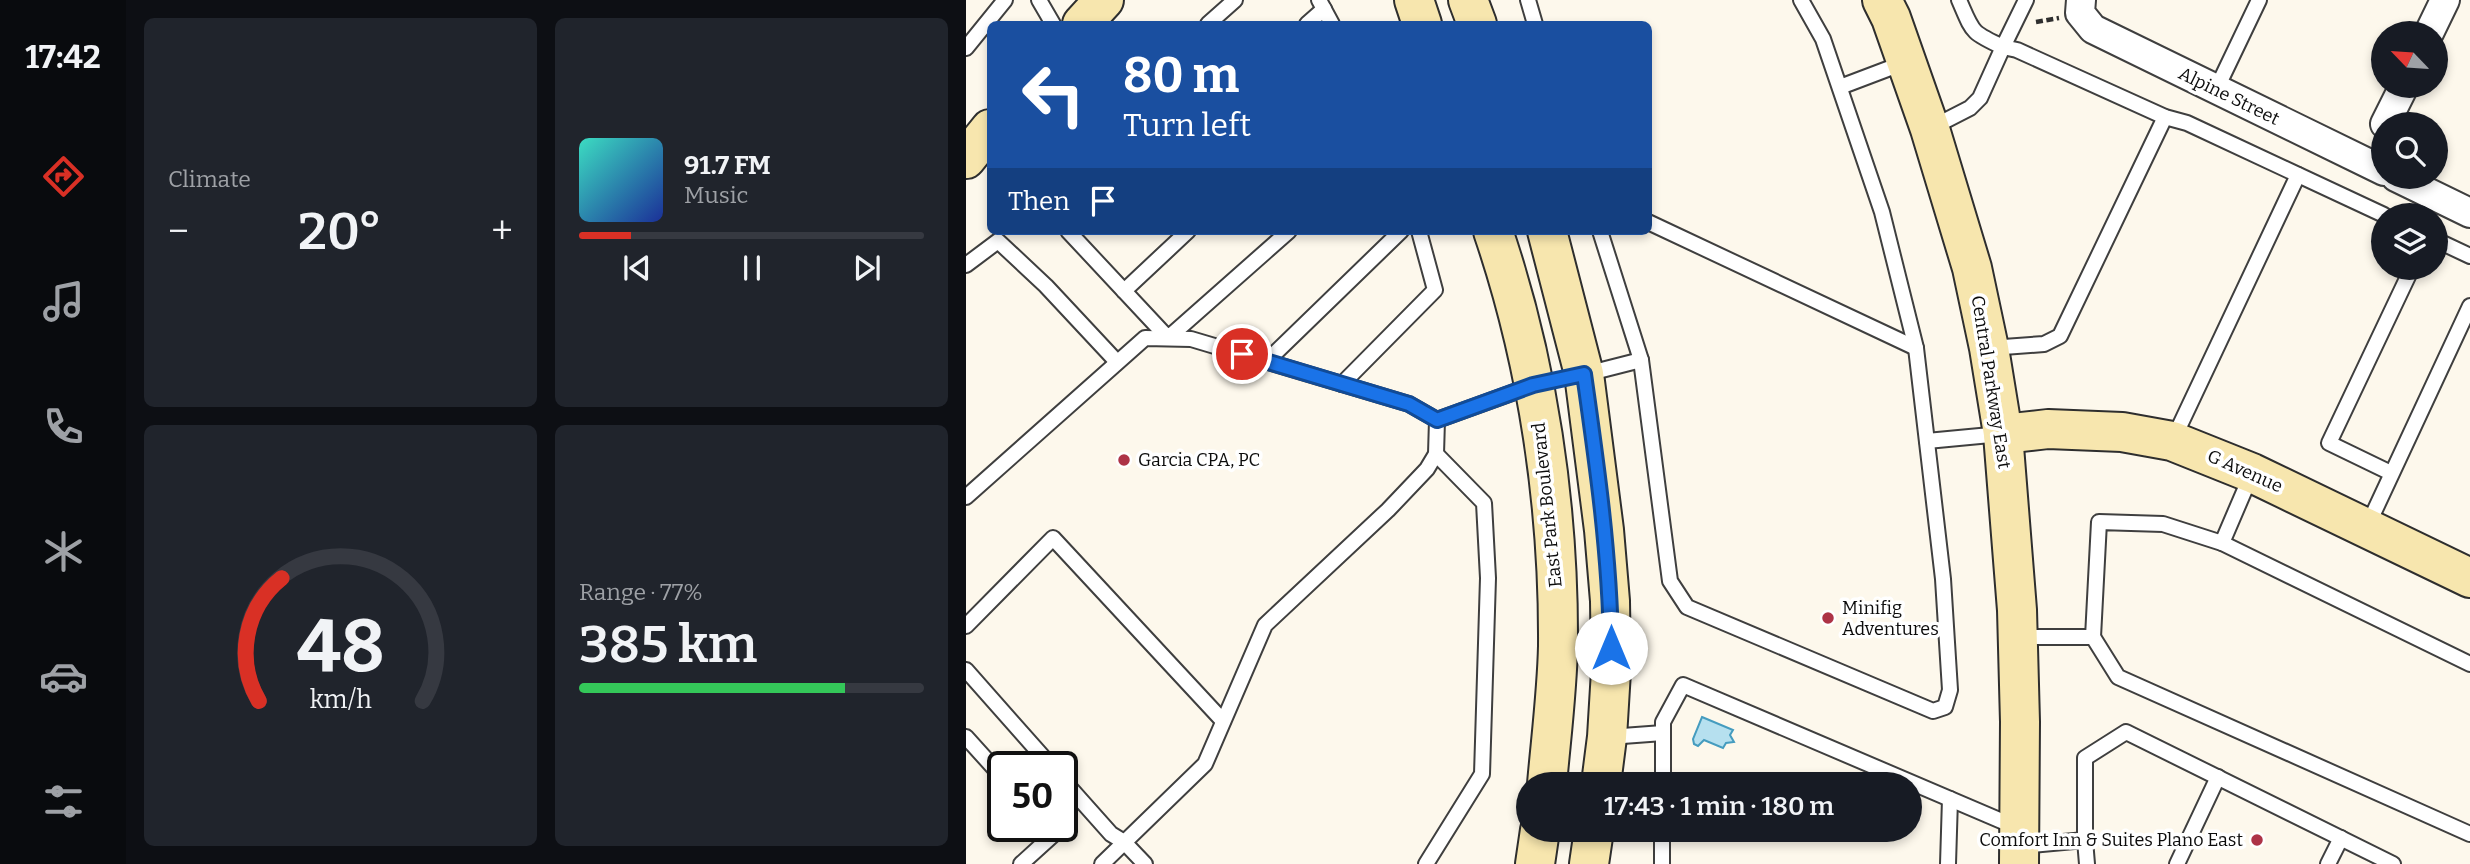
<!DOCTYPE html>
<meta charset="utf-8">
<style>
body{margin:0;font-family:Bitter,serif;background:#20242c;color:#f1f3f6;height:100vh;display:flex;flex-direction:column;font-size:26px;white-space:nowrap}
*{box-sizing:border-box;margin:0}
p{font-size:23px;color:#9ea1a6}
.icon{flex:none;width:38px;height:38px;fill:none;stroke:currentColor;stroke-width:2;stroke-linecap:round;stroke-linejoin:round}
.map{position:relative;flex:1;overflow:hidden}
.details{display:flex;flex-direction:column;gap:18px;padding:18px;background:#0d0f14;width:840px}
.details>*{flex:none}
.guide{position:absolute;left:21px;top:21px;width:665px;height:214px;border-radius:10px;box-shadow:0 4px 10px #0003;background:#1a4fa0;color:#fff;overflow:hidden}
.needle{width:46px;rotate:295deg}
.controls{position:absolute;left:1405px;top:21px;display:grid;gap:14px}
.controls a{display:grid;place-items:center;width:77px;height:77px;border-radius:50%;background:#171b24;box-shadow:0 4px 10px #0003;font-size:35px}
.speed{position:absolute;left:21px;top:751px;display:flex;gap:14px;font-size:35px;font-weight:700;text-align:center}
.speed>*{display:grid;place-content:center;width:91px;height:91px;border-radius:50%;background:#171b24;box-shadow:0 4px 10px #0003;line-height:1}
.speed .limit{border:4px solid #111;border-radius:10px;background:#fff;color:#111}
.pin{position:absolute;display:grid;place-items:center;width:60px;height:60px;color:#fff;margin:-30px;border:4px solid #fff;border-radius:50%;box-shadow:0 2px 7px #0007}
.me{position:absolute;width:77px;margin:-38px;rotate:0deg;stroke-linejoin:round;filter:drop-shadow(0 0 5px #0008)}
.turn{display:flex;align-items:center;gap:24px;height:147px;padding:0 21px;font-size:32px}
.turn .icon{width:91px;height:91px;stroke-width:2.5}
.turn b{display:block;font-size:49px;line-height:60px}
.then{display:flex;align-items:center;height:66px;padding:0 21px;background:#0003;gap:14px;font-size:26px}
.big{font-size:52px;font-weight:600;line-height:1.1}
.details .widget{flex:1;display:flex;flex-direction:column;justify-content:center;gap:10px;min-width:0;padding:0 24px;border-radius:10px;background:#20242c}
.details .dial{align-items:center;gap:0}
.dial svg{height:182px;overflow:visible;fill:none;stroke:#363941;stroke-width:7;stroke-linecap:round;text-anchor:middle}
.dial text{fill:#f1f3f6;stroke:none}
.song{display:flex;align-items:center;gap:21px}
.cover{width:84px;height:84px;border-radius:10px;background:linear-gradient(135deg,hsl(170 70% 55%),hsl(230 70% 35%))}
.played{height:7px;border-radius:4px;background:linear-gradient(90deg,#d93025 15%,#363941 15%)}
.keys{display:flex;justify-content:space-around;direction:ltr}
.heat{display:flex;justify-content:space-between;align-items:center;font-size:38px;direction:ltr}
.charge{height:10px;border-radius:5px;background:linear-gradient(90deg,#34c759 77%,#363941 0)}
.details .tiles{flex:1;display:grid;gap:18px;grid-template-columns:repeat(2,1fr)}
.trip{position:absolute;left:550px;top:772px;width:406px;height:70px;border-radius:35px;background:#171b24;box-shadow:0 4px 10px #0003;font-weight:600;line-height:70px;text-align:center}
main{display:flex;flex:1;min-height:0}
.menu{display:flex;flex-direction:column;width:126px;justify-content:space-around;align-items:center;background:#090b0e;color:#9ea1a6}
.menu .icon{width:49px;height:49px}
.menu .active{color:#d93025}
.menu b{font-size:32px;color:#f1f3f6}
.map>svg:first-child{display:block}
.water{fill:#b6e0ef;stroke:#459cbf;stroke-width:2}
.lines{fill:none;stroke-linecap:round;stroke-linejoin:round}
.lane-casing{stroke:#3f3f3f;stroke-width:18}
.street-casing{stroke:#3f3f3f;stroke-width:32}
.secondary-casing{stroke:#2e2e2e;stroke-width:42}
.path{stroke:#2e2e2e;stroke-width:4.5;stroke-dasharray:7 3.5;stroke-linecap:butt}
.lane{stroke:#fff;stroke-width:14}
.street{stroke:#fff;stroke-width:28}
.secondary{stroke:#f7e6ae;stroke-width:38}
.route-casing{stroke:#114b97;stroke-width:18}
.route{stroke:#1a73e8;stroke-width:12}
.poi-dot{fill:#ad3346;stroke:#fff;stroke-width:2.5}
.labels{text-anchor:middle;stroke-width:7;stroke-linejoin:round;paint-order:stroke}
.street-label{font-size:18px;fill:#0c0c0c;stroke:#fff}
.poi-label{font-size:18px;fill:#0c0c0c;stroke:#fff;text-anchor:start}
</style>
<main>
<nav class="menu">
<b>17:42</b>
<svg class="icon active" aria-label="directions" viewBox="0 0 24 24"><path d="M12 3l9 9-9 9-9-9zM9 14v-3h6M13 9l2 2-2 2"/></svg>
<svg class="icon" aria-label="music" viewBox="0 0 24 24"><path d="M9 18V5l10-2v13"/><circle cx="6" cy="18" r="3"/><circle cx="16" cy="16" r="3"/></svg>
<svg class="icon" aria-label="phone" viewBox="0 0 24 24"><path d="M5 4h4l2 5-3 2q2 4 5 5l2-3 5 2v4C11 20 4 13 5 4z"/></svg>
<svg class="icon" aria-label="climate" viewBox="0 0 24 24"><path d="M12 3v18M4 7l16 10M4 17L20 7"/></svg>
<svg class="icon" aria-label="car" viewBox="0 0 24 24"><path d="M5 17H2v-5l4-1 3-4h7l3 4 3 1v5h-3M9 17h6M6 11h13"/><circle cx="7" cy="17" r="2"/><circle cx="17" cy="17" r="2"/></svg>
<svg class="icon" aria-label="filters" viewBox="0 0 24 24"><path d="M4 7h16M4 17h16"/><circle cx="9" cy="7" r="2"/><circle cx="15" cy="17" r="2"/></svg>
</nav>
<section class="details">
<div class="tiles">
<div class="widget"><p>Climate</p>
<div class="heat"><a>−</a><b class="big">20°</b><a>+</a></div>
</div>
<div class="widget">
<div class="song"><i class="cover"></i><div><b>91.7 FM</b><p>Music</p></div></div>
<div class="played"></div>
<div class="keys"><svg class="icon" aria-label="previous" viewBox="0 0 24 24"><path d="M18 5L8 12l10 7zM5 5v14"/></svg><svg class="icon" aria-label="pause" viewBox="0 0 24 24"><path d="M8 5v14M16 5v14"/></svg><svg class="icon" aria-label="next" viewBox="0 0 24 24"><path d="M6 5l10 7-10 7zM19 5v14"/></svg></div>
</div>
<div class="widget dial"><svg viewBox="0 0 100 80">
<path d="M14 69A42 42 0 1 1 86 69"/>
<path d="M14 69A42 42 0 0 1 24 15" stroke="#d93025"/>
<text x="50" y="56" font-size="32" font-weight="700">48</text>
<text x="50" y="72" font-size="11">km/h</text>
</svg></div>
<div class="widget"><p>Range · 77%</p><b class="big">385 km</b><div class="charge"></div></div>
</div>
</section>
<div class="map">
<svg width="1504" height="864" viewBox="0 0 1504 864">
<rect width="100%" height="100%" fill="#fdf8ec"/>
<!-- water -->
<polygon class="water" points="736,717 767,730 764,735 768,742 760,743 757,748 738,740 732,746 728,744 727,739"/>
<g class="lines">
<defs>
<g id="lane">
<polyline points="73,0 87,24"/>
<polyline points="353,0 366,24"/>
<polyline points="562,0 569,24"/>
<path d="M993,0C1007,32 1004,32 1037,47L1060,0"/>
<polyline points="242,24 269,0"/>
<polyline points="341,24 358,9"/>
<polyline points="0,48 39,0"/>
<polyline points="874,87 940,62"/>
<polyline points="1250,90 1293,0"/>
<polyline points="965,128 1004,108 1014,98 1037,47 1051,50 1199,117 1221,123 1418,215"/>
<polyline points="682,222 950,348"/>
<polyline points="102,231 202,338 323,231"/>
<polyline points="634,231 675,360 704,581 721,607 967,711 979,707 984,690 977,579 950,348 916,212 857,39 835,0"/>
<polyline points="1470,240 1504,256"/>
<polyline points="0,265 32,241 80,286 151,362"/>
<polyline points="158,291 222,231"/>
<polyline points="1024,348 1078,344 1094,336 1199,117"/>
<polyline points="301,361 435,231"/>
<polyline points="620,374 675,360"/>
<polyline points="376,384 469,290 453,231"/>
<polyline points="1207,440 1332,175"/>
<polyline points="961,441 1035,434"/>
<polyline points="1425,473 1363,443 1446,268"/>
<polyline points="0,497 179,338 225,339 443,404 471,420 565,386"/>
<polyline points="1401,527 1504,306"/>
<polyline points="1256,543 1286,473"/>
<polyline points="0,626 87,538 257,721"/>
<polyline points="1053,637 1127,637 1152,677 1504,834"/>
<polyline points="1127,637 1133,522 1197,524 1256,543 1504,664"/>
<polyline points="0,670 85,766"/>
<polyline points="0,737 37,778"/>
<polyline points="643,737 697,733"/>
<polyline points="96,779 145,834 158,842 179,864"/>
<polyline points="697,784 697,722 717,685 1052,828"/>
<polyline points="1119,840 1121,864"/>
<polyline points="1054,846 1119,840 1119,758 1160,732 1427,864"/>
<polyline points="55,864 88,834 80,826"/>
<polyline points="136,864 239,764 299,625 422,510 461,469 470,454 471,420"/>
<polyline points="460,864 516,774 522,578 518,503 470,454"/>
<polyline points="696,864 696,830"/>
<polyline points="982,864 984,799"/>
<polyline points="1211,864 1252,777"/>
<polyline points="1362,864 1375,838"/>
</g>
<g id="street">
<polyline points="1115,0 1114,13 1127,29 1418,171"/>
<polyline points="1463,33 1479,0"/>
<polyline points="1419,124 1438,86"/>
<polyline points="1430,177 1504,213"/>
</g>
<g id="secondary">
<polyline points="448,0 456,24"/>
<polyline points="502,0 511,24"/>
<polyline points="916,0 925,18 964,129 1006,268 1023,348 1037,434 1051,610 1054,722 1053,864"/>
<polyline points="116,24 138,0"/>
<polyline points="0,159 24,129"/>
<path d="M527,231C572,363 593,506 592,646C591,692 585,738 581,784"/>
<polyline points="581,231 618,374 638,530 644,601 645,671 641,737 635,784"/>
<polyline points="1037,434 1082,429 1156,432 1206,441 1286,473 1504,578"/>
<polyline points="569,864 574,830"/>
<polyline points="623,864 628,830"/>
</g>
</defs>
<!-- lane casing -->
<use href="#lane" class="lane-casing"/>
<!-- street casing -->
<use href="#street" class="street-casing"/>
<!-- secondary casing -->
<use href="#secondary" class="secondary-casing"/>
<!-- path -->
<polyline class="path" points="1070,22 1093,18"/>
<!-- lane -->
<use href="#lane" class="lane"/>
<!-- street -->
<use href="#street" class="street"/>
<!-- secondary -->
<use href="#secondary" class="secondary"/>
</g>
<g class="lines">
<defs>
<path id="route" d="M276,354L443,404L471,420L567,385L618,374C631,465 644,556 645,648"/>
</defs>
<!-- route casing -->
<use href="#route" class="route-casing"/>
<!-- route -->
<use href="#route" class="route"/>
</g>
<!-- markers -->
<g class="poi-dot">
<circle cx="158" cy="460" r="7"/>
<circle cx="862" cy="618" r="7"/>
<circle cx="1291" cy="840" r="7"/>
</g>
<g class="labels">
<!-- street labels -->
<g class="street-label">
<text transform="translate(1263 96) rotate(26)" y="6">Alpine Street</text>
<text transform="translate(1025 382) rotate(81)" y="6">Central Parkway East</text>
<text transform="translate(1279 471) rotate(24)" y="6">G Avenue</text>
<text transform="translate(581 505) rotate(-96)" y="6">East Park Boulevard</text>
</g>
<!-- poi labels -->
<g class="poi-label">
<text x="172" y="466">Garcia CPA, PC</text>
<text x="876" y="614">Minifig<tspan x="876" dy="21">Adventures</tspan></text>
<text x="1277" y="846" text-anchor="end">Comfort Inn &amp; Suites Plano East</text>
</g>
</g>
</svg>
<div class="controls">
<a><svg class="needle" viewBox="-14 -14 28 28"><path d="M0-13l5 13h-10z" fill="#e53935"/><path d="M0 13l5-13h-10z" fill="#9ea1a6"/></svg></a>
<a><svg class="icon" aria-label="search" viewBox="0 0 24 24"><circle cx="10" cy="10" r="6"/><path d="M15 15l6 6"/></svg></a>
<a><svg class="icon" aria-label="layers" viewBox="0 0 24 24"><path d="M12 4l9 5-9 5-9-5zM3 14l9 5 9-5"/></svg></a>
</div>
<div class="speed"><div class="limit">50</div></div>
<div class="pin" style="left:276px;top:354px;background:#d93025"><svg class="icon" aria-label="arrive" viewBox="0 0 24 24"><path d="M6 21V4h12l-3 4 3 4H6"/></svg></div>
<svg class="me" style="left:645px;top:648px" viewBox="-20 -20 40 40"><circle r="19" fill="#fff"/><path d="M0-13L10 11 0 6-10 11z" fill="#1a73e8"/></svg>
<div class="trip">17:43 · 1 min · 180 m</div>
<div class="guide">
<div class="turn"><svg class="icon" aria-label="left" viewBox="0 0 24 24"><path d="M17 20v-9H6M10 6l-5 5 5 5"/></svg><div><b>80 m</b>Turn left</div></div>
<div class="then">Then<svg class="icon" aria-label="arrive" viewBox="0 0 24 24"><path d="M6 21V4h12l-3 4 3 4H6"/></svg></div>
</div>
</div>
</main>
